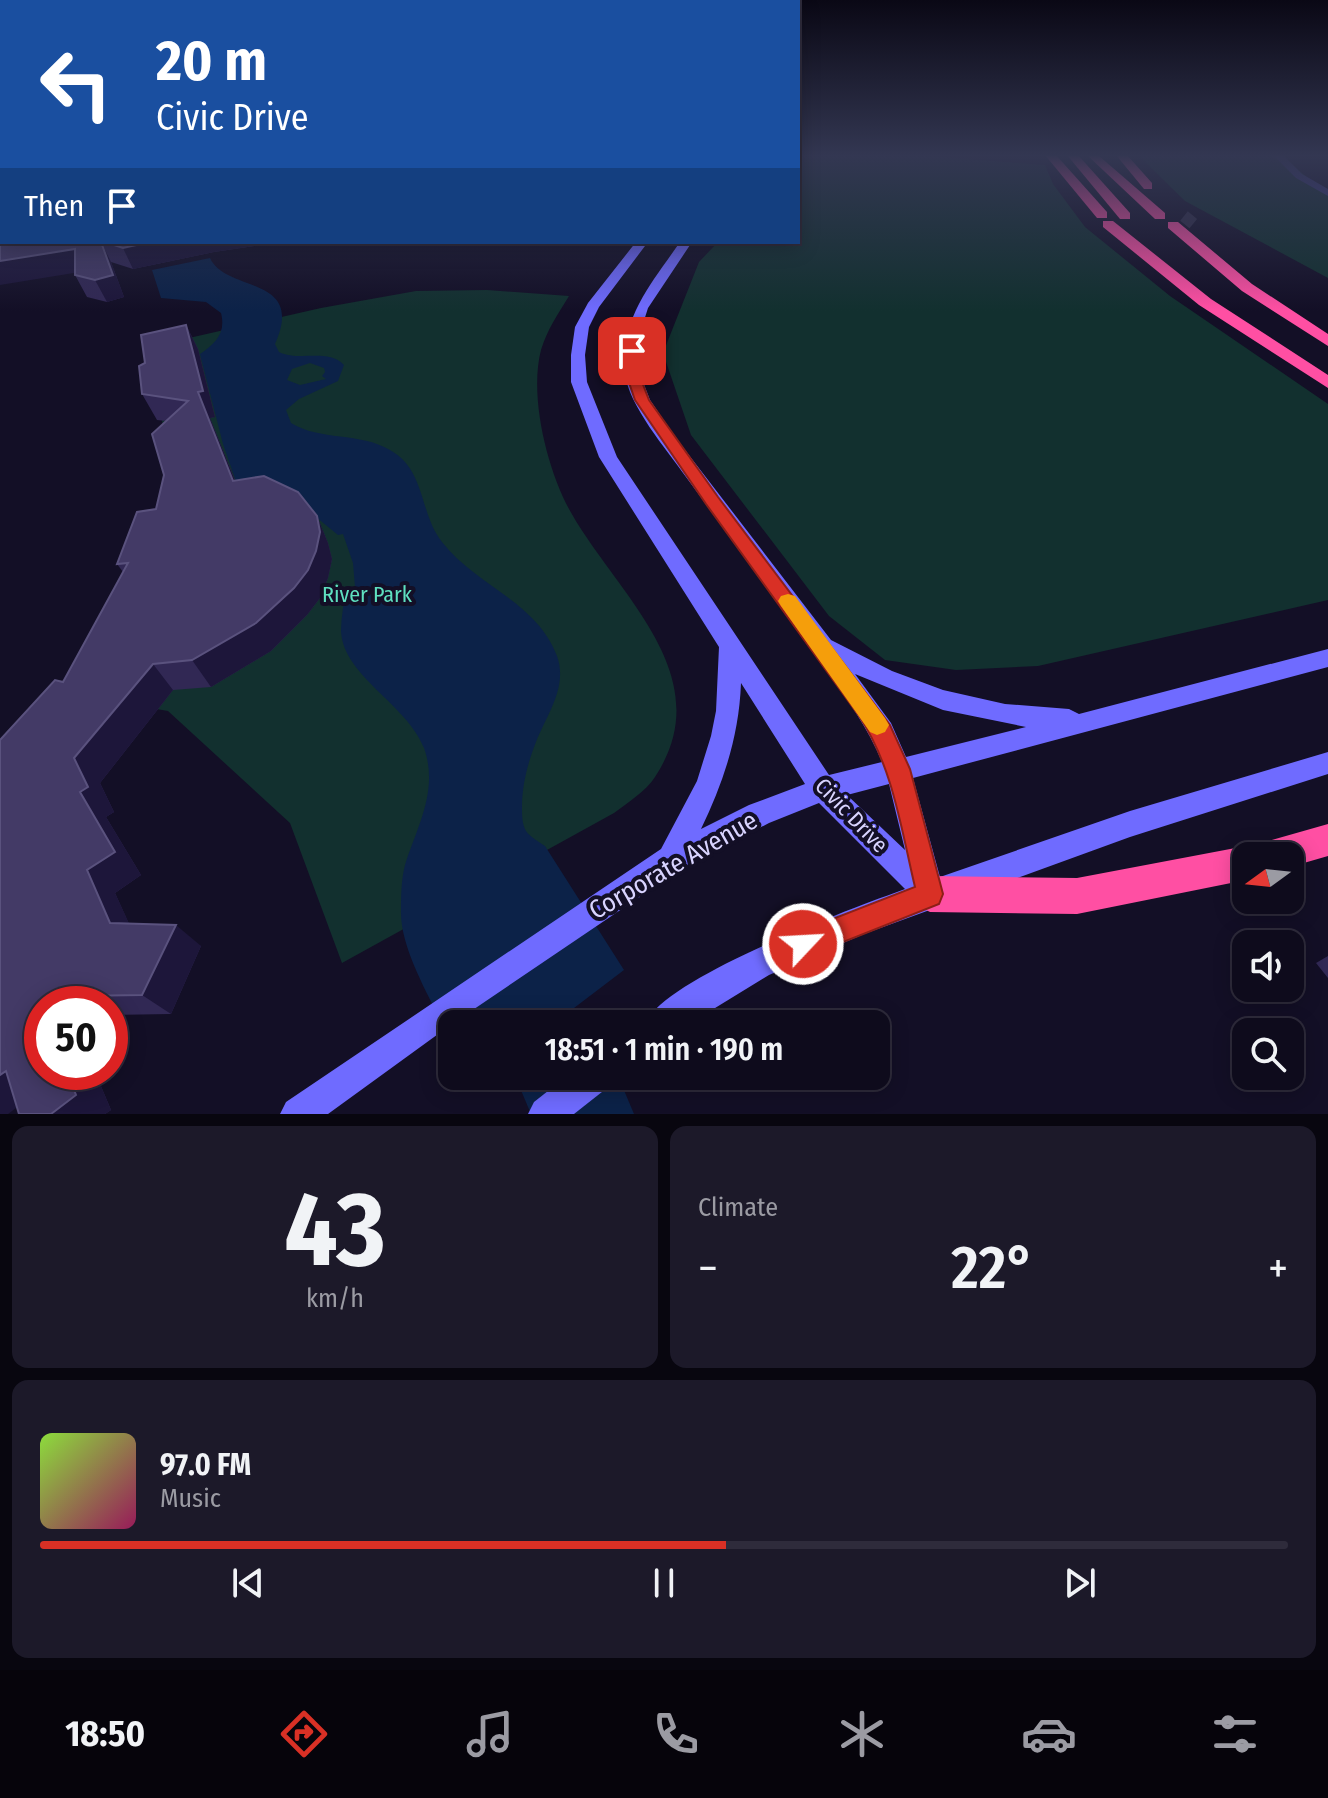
<!DOCTYPE html>
<meta charset="utf-8">
<style>
body{margin:0;font-family:"Fira Sans Condensed",sans-serif;background:#1c1929;color:#f1f3f6;height:100vh;display:flex;flex-direction:column;font-size:30px;white-space:nowrap}
*{box-sizing:border-box;margin:0}
p{font-size:26px;color:#9b9ba3}
.icon{flex:none;width:44px;height:44px;fill:none;stroke:currentColor;stroke-width:2;stroke-linecap:round;stroke-linejoin:round}
.map{position:relative;height:1114px;overflow:hidden}
.side{display:flex;flex-direction:column;gap:12px;padding:12px;background:#08060f;flex:1}
.side>*{flex:none}
.guide{position:absolute;left:0px;top:0px;width:800px;height:244px;box-shadow:0 4px 20px #0003,0 0 0 2px #2e2b3b;background:#1a4fa0;color:#fff;overflow:hidden}
.needle{width:52px;rotate:255deg}
.tools{position:absolute;left:1232px;top:842px;display:grid;gap:16px}
.tools a{display:grid;place-items:center;width:72px;height:72px;border-radius:16px;background:#0e0b1c;box-shadow:0 4px 20px #0003,0 0 0 2px #2e2b3b;font-size:40px}
.speed{position:absolute;left:24px;top:986px;display:flex;gap:16px;font-size:40px;font-weight:700;text-align:center}
.speed>*{display:grid;place-content:center;width:104px;height:104px;border-radius:50%;background:#0e0b1c;box-shadow:0 4px 20px #0003,0 0 0 2px #2e2b3b;line-height:1}
.speed .limit{border:12px solid #d22;background:#fff;color:#111}
.pin{position:absolute;display:grid;place-items:center;width:68px;height:68px;color:#fff;margin:-34px;border-radius:16px;box-shadow:0 4px 12px #0006}
.me{position:absolute;width:88px;margin:-44px;rotate:65deg;stroke-linejoin:round;filter:drop-shadow(0 0 6px #0008)}
.turn{display:flex;align-items:center;gap:28px;height:168px;padding:0 24px;font-size:36px}
.turn .icon{width:104px;height:104px;stroke-width:2.5}
.turn b{display:block;font-size:56px;line-height:68px}
.then{display:flex;align-items:center;height:76px;padding:0 24px;background:#0003;gap:16px;font-size:30px}
.big{font-size:60px;font-weight:600;line-height:1.1}
.side .card{flex:1;display:flex;flex-direction:column;justify-content:center;gap:12px;min-width:0;padding:0 28px;border-radius:16px;background:#1c1929}
.side .dial{align-items:center;gap:0}
.dial b{font-size:104px;line-height:1}
.song{display:flex;align-items:center;gap:24px}
.cover{width:96px;height:96px;border-radius:12px;background:linear-gradient(135deg,hsl(90 70% 55%),hsl(330 70% 35%))}
.played{height:8px;border-radius:4px;background:linear-gradient(90deg,#d93025 55%,#2e2b3b 55%)}
.keys{display:flex;justify-content:space-around;direction:ltr}
.heat{display:flex;justify-content:space-between;align-items:center;font-size:44px;direction:ltr}
.side .tiles{flex:1;display:grid;gap:12px;grid-template-columns:1fr 1fr}
.card:last-child{grid-column:span 2}
.trip{position:absolute;left:438px;top:1010px;width:452px;height:80px;border-radius:16px;background:#0e0b1c;box-shadow:0 4px 20px #0003,0 0 0 2px #2e2b3b;font-weight:600;line-height:80px;text-align:center}
.tabs{display:flex;height:128px;justify-content:space-around;align-items:center;background:#06040b;color:#9b9ba3}
.tabs .icon{width:56px;height:56px}
.tabs .active{color:#d93025}
.tabs b{font-size:36px;color:#f1f3f6}
.map>svg:first-child{display:block}
.green{fill:#12302f}
.water{fill:#0c2248;fill-rule:evenodd}
.lines{fill:none;stroke-linecap:round;stroke-linejoin:round}
.river{fill:#0c2248;fill-rule:evenodd}
.motorway-tunnel{stroke:#312d47;stroke-width:12;stroke-dasharray:12 6;stroke-linecap:butt}
.minor{fill:#3d3a85;fill-rule:evenodd}
.secondary{fill:#6f6bff;fill-rule:evenodd}
.motorway{fill:#ff4fa3;fill-rule:evenodd}
.wall{fill:#312854}
.shaded-wall{fill:#1d163a}
.building{fill:#433a66;stroke:#5a527e;stroke-width:2}
.route{fill:#d93025;stroke:#8d1f18;stroke-width:2}
.slow{fill:#f59e0b}
.labels{text-anchor:middle;stroke-width:8;stroke-linejoin:round;paint-order:stroke}
.park-label{font-size:22px;fill:#5fe0c0;stroke:#130f26}
.street-label{font-size:22px;fill:#d9d4ff;stroke:#130f26}
.near-street-label{font-size:26px;fill:#d9d4ff;stroke:#130f26}
</style>
<div class="map">
<svg width="1328" height="1114" viewBox="0 0 1328 1114">
<rect width="100%" height="100%" fill="#130f26"/>
<!-- green -->
<g class="green">
<polygon points="798,155 916,155 1045,165 1053,184 1085,227 1170,296 1328,404 1328,600 1038,666 956,670 885,660 829,616 691,435 663,353 699,262 718,242 798,242"/>
<polygon points="1138,155 1281,155 1328,195 1328,278 1185,201"/>
<path d="M487,290L569,296C558,314 547,330 541,350C529,396 547,468 569,509C615,593 722,675 655,777C646,791 627,803 614,813L342,963L290,823L168,711L64,693L148,556L171,475L152,360L189,338L321,308L416,291Z"/>
</g>
<!-- water -->
<path class="water" d="M210,258C226,293 306,275 275,344L279,352C299,362 328,348 344,365L338,381L299,399L286,410L291,423C320,441 360,432 390,450C426,470 419,513 442,542C476,586 536,601 557,656C568,687 547,714 536,742C528,762 522,785 522,807C522,815 522,824 526,831C530,837 539,842 545,846L624,970L553,1024H452V1043C435,1006 401,953 401,913C401,898 401,880 405,865C417,827 439,790 424,748C407,704 343,676 341,631C341,617 344,603 346,589L355,587L353,563L343,534L338,535L316,517L244,504L223,444L200,354C216,343 226,333 221,313L206,302L161,298L152,270ZM310,363L324,368L325,372L322,376L326,379L300,385L287,380L292,369Z"/>
<g class="lines">
<!-- river -->
<polygon class="river" points="515,1076 618,1076 634,1114 531,1114"/>
<!-- motorway-tunnel -->
<polyline class="motorway-tunnel" points="1184,216 1195,225"/>
<!-- minor -->
<polygon class="minor" points="1273,155 1283,155 1302,174 1328,189 1328,196 1296,178"/>
<!-- secondary -->
<g class="secondary">
<path d="M636,242H648L599,307L589,327L585,355L587,382L617,457L829,775L882,762C868,728 847,699 826,669C781,604 733,541 686,477C667,450 628,405 625,373C619,319 652,283 680,242H692L648,308L641,330L640,374L650,400L675,437L831,640L892,671L943,690L1005,704L1069,709L1079,714L1328,649V667L913,778L940,877L1130,811L1328,752V774L1130,837L864,934L769,975L689,1024H645C664,977 853,908 905,889L819,803L769,823L681,869L452,1024L328,1114H280L286,1102L661,849L697,781L711,736L716,711L719,647L599,457L571,382V355L575,327L588,303ZM855,674L943,710L1026,727L906,757L891,723ZM741,683L805,784L749,805L701,829C724,781 739,736 741,683ZM889,784L905,850L847,795Z"/>
<polygon points="567,1076 612,1076 607,1088 574,1114 528,1114 534,1102"/>
</g>
<!-- motorway -->
<g class="motorway">
<polygon points="1045,155 1056,155 1107,212 1107,218 1097,218"/>
<polygon points="1067,155 1078,155 1130,213 1130,219 1120,219"/>
<polygon points="1087,155 1098,155 1165,213 1165,219 1155,219"/>
<polygon points="1116,155 1127,155 1152,183 1152,189 1144,189"/>
<polygon points="1103,221 1113,221 1211,299 1328,375 1328,388 1199,305 1103,227"/>
<polygon points="1168,222 1178,222 1252,284 1328,334 1328,346 1242,291 1168,228"/>
<polygon points="1328,824 1328,856 1290,867 1290,856 1246,856 1246,880 1077,914 930,912 918,906 912,894 918,882 930,876 1077,878 1246,846 1256,850 1258,844"/>
</g>
</g>
<!-- wall -->
<g class="wall">
<polygon points="2,242 281,242 214,252 133,269 111,262 124,297 107,302 87,297 75,275 75,272"/>
<polygon points="186,325 198,349 215,417 210,418 235,480 317,516 328,543 332,559 328,578 320,598 307,615 271,651 211,687 173,690 100,783 114,812 106,817 141,875 115,893 129,924 201,946 171,1014 110,1015 110,1004 42,1004 42,1072 95,1072 111,1110 105,1114 19,1114 17,1108 63,682 123,572 117,564 156,509 164,475 166,421 157,420 142,394 145,363"/>
<polygon points="1328,956 1328,978 1316,963"/>
</g>
<!-- shaded-wall -->
<g class="shaded-wall">
<polygon points="0,155 2,155 2,175 0,171"/>
<polygon points="101,242 111,262 124,297 107,302 95,280"/>
<polygon points="150,242 281,242 214,252 133,269 123,248"/>
<polygon points="75,249 86,271 0,285 0,261"/>
<polygon points="186,325 198,349 215,417 210,418 246,508 233,481 198,392"/>
<polygon points="317,516 328,543 332,559 328,578 320,598 307,615 271,651 211,687 192,660"/>
<polygon points="153,664 173,690 100,783 114,812 106,817 141,875 115,893 139,945 110,923 87,870 74,758"/>
<polygon points="176,925 201,946 171,1014 142,995"/>
<polygon points="75,996 88,1004 70,1004"/>
<polygon points="6,1071 44,1087 8,1114 0,1114 0,1075"/>
<polygon points="67,1072 95,1072 111,1110 105,1114 51,1114"/>
</g>
<!-- building -->
<g class="building">
<polygon points="2,205 2,242 101,242 113,275 95,280 75,275 75,249 0,261 0,207"/>
<polygon points="105,242 150,242 123,248"/>
<polygon points="186,325 203,391 198,392 233,481 264,476 298,492 317,516 320,532 316,551 308,570 294,588 256,623 192,660 153,664 74,758 88,787 80,792 115,852 87,870 110,923 176,925 142,995 75,996 70,1004 42,1004 42,1072 67,1072 76,1095 51,1114 19,1114 6,1071 0,1075 0,740 55,680 63,682 128,563 117,564 137,512 156,509 164,475 152,434 188,401 142,394 139,366 145,363 141,335"/>
</g>
<!-- sky -->
<linearGradient id="sky" x2="0" y2="1"><stop stop-color="#0a0815"/><stop offset="0.5" stop-color="#333752"/><stop offset="1" stop-color="#333752" stop-opacity="0"/></linearGradient>
<rect width="1328" height="311" fill="url(#sky)"/>
<!-- route -->
<path class="route" d="M627,348L638,351L639,374L649,400L718,497L890,725L910,769L943,894L939,904L803,958L794,954L789,944L794,934L915,887C901,828 893,767 859,716L706,504L635,400L626,374Z"/>
<!-- slow -->
<polygon class="slow" points="788,594 795,596 885,718 889,725 885,732 877,735 870,732 781,606 778,601 781,596"/>
<g class="labels">
<!-- park labels -->
<g class="park-label">
<text x="367" y="602">River Park</text>
</g>
<!-- street labels -->
<g class="street-label">
<text transform="translate(852 815) rotate(46)" y="8">Civic Drive</text>
</g>
<!-- near-street labels -->
<g class="near-street-label">
<text transform="translate(673 865) rotate(-30)" y="9">Corporate Avenue</text>
</g>
</g>
</svg>
<div class="tools">
<a><svg class="needle" viewBox="-14 -14 28 28"><path d="M0-13l5 13h-10z" fill="#e53935"/><path d="M0 13l5-13h-10z" fill="#9b9ba3"/></svg></a>
<a><svg class="icon" aria-label="sound" viewBox="0 0 24 24"><path d="M4 9h4l5-4v14l-5-4H4zM17 9q2 3 0 6"/></svg></a>
<a><svg class="icon" aria-label="search" viewBox="0 0 24 24"><circle cx="10" cy="10" r="6"/><path d="M15 15l6 6"/></svg></a>
</div>
<div class="speed"><div class="limit">50</div></div>
<div class="pin" style="left:632px;top:351px;background:#d93025"><svg class="icon" aria-label="arrive" viewBox="0 0 24 24"><path d="M6 21V4h12l-3 4 3 4H6"/></svg></div>
<svg class="me" style="left:803px;top:944px" viewBox="-20 -20 40 40"><circle r="17" fill="#d93025" stroke="#fff" stroke-width="3"/><path d="M0-11L8 9 0 5-8 9z" fill="#fff"/></svg>
<div class="trip">18:51 · 1 min · 190 m</div>
<div class="guide">
<div class="turn"><svg class="icon" aria-label="left" viewBox="0 0 24 24"><path d="M17 20v-9H6M10 6l-5 5 5 5"/></svg><div><b>20 m</b>Civic Drive</div></div>
<div class="then">Then<svg class="icon" aria-label="arrive" viewBox="0 0 24 24"><path d="M6 21V4h12l-3 4 3 4H6"/></svg></div>
</div>
</div>
<section class="side">
<div class="tiles">
<div class="card dial"><b>43</b><p>km/h</p></div>
<div class="card"><p>Climate</p>
<div class="heat"><a>−</a><b class="big">22°</b><a>+</a></div>
</div>
<div class="card">
<div class="song"><i class="cover"></i><div><b>97.0 FM</b><p>Music</p></div></div>
<div class="played"></div>
<div class="keys"><svg class="icon" aria-label="previous" viewBox="0 0 24 24"><path d="M18 5L8 12l10 7zM5 5v14"/></svg><svg class="icon" aria-label="pause" viewBox="0 0 24 24"><path d="M8 5v14M16 5v14"/></svg><svg class="icon" aria-label="next" viewBox="0 0 24 24"><path d="M6 5l10 7-10 7zM19 5v14"/></svg></div>
</div>
</div>
</section>
<nav class="tabs">
<b>18:50</b>
<svg class="icon active" aria-label="directions" viewBox="0 0 24 24"><path d="M12 3l9 9-9 9-9-9zM9 14v-3h6M13 9l2 2-2 2"/></svg>
<svg class="icon" aria-label="music" viewBox="0 0 24 24"><path d="M9 18V5l10-2v13"/><circle cx="6" cy="18" r="3"/><circle cx="16" cy="16" r="3"/></svg>
<svg class="icon" aria-label="phone" viewBox="0 0 24 24"><path d="M5 4h4l2 5-3 2q2 4 5 5l2-3 5 2v4C11 20 4 13 5 4z"/></svg>
<svg class="icon" aria-label="climate" viewBox="0 0 24 24"><path d="M12 3v18M4 7l16 10M4 17L20 7"/></svg>
<svg class="icon" aria-label="car" viewBox="0 0 24 24"><path d="M5 17H2v-5l4-1 3-4h7l3 4 3 1v5h-3M9 17h6M6 11h13"/><circle cx="7" cy="17" r="2"/><circle cx="17" cy="17" r="2"/></svg>
<svg class="icon" aria-label="filters" viewBox="0 0 24 24"><path d="M4 7h16M4 17h16"/><circle cx="9" cy="7" r="2"/><circle cx="15" cy="17" r="2"/></svg>
</nav>
